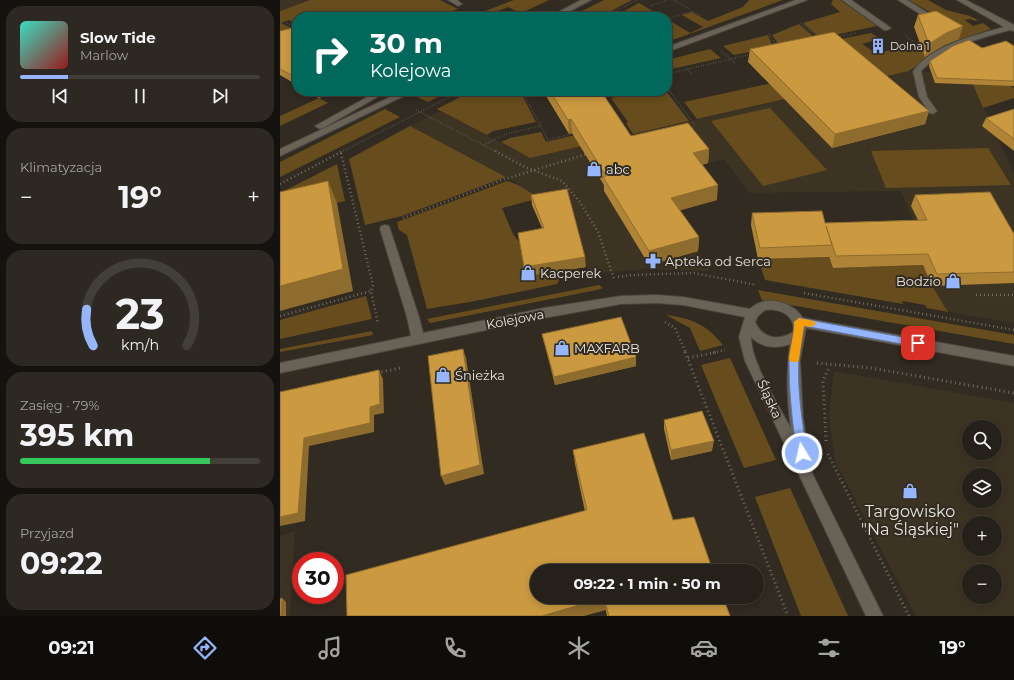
<!DOCTYPE html>
<html lang="pl">
<meta charset="utf-8">
<style>
body{margin:0;font-family:Montserrat,sans-serif;background:#2d2822;color:#f1f3f6;height:100vh;display:flex;flex-direction:column;font-size:15px;white-space:nowrap}
*{box-sizing:border-box;margin:0}
p{font-size:13px;color:#a3a3a2}
.icon{flex:none;width:22px;height:22px;fill:none;stroke:currentColor;stroke-width:2;stroke-linecap:round;stroke-linejoin:round}
.map{position:relative;flex:1;overflow:hidden}
.details{display:flex;flex-direction:column;gap:6px;padding:6px;background:#14120e;width:280px}
.details>*{flex:none}
.top-card{position:absolute;left:12px;top:12px;width:380px;height:84px;border-radius:16px;box-shadow:0 2px 10px #0003,0 0 0 1px #423e38;background:#00695c;color:#fff;overflow:hidden}
.fabs{position:absolute;left:682px;top:420px;display:grid;gap:8px}
.fabs a{display:grid;place-items:center;width:40px;height:40px;border-radius:50%;background:#252019;box-shadow:0 2px 10px #0003,0 0 0 1px #423e38;font-size:20px}
.speed{position:absolute;left:12px;top:552px;display:flex;gap:8px;font-size:20px;font-weight:700;text-align:center}
.speed>*{display:grid;place-content:center;width:52px;height:52px;border-radius:50%;background:#252019;box-shadow:0 2px 10px #0003,0 0 0 1px #423e38;line-height:1}
.speed .limit{border:6px solid #d22;background:#fff;color:#111}
.pin{position:absolute;display:grid;place-items:center;width:34px;height:34px;color:#fff;margin:-17px;border-radius:8px;box-shadow:0 2px 6px #0006}
.me{position:absolute;width:44px;margin:-22px;rotate:351deg;stroke-linejoin:round;filter:drop-shadow(0 0 3px #0008)}
.turn{display:flex;align-items:center;gap:14px;height:84px;padding:0 12px;font-size:18px}
.turn .icon{width:52px;height:52px;stroke-width:2.5}
.turn b{display:block;font-size:28px;line-height:34px}
.big{font-size:30px;font-weight:700;line-height:1.1}
.details .card{flex:1;display:flex;flex-direction:column;justify-content:center;gap:6px;min-width:0;padding:0 14px;border-radius:16px;background:#2d2822}
.details .dial{align-items:center;gap:0}
.dial svg{height:104px;overflow:visible;fill:none;stroke:#423e38;stroke-width:7;stroke-linecap:round;text-anchor:middle}
.dial text{fill:#f1f3f6;stroke:none}
.song{display:flex;align-items:center;gap:12px}
.cover{width:48px;height:48px;border-radius:6px;background:linear-gradient(135deg,hsl(170 70% 55%),hsl(0 70% 35%))}
.played{height:4px;border-radius:2px;background:linear-gradient(90deg,#95b6fd 20%,#423e38 20%)}
.keys{display:flex;justify-content:space-around;direction:ltr}
.heat{display:flex;justify-content:space-between;align-items:center;font-size:22px;direction:ltr}
.charge{height:6px;border-radius:3px;background:linear-gradient(90deg,#34c759 79%,#423e38 0)}
.trip{position:absolute;left:250px;top:564px;width:234px;height:40px;border-radius:20px;background:#252019;box-shadow:0 2px 10px #0003,0 0 0 1px #423e38;font-weight:700;line-height:40px;text-align:center}
.tabs{display:flex;height:64px;justify-content:space-around;align-items:center;background:#0f0d0a;color:#a3a3a2}
.tabs .icon{width:28px;height:28px}
.tabs .active{color:#95b6fd}
.tabs b{font-size:18px;color:#f1f3f6}
main{display:flex;flex:1;min-height:0}
.map>svg:first-child{display:block}
.built{fill:#3d3323;fill-rule:evenodd}
.green{fill:#674d1d}
.lines{fill:none;stroke-linecap:round;stroke-linejoin:round}
.minor-casing{stroke:#4a463d;stroke-width:2}
.path-far2{stroke:#716c63;stroke-width:1.5;stroke-dasharray:0.5 2;stroke-linecap:butt}
.path-far1{stroke:#716c63;stroke-width:2.5;stroke-dasharray:1 3;stroke-linecap:butt}
.path{stroke:#716c63;stroke-width:3;stroke-dasharray:1 3.5;stroke-linecap:butt}
.minor{fill:#696257;fill-rule:evenodd}
.wall{fill:#af8437}
.shaded-wall{fill:#8e6c2d}
.building{fill:#cb9a40;stroke:#8e6c2d}
.route{fill:#95b6fd;stroke:#6176a4}
.slow{fill:#f59e0b}
.labels{text-anchor:middle;stroke-width:4;stroke-linejoin:round;paint-order:stroke}
.far-poi-label{font-size:11px;fill:#e7e3dd;stroke:#312b21;text-anchor:start}
.poi-label{font-size:13px;fill:#e7e3dd;stroke:#312b21;text-anchor:start}
.street-label{font-size:13px;fill:#e7e3dd;stroke:#312b21}
.near-poi-label{font-size:16px;fill:#e7e3dd;stroke:#312b21}
</style>
<main>
<section class="details">
<div class="card">
<div class="song"><i class="cover"></i><div><b>Slow Tide</b><p>Marlow</p></div></div>
<div class="played"></div>
<div class="keys"><svg class="icon" aria-label="previous" viewBox="0 0 24 24"><path d="M18 5L8 12l10 7zM5 5v14"/></svg><svg class="icon" aria-label="pause" viewBox="0 0 24 24"><path d="M8 5v14M16 5v14"/></svg><svg class="icon" aria-label="next" viewBox="0 0 24 24"><path d="M6 5l10 7-10 7zM19 5v14"/></svg></div>
</div>
<div class="card"><p>Klimatyzacja</p>
<div class="heat"><a>−</a><b class="big">19°</b><a>+</a></div>
</div>
<div class="card dial"><svg viewBox="0 0 100 80">
<path d="M14 69A42 42 0 1 1 86 69"/>
<path d="M14 69A42 42 0 0 1 9 41" stroke="#95b6fd"/>
<text x="50" y="56" font-size="32" font-weight="700">23</text>
<text x="50" y="72" font-size="11">km/h</text>
</svg></div>
<div class="card"><p>Zasięg · 79%</p><b class="big">395 km</b><div class="charge"></div></div>
<div class="card"><p>Przyjazd</p><b class="big">09:22</b></div>
</section>
<div class="map">
<svg width="734" height="616" viewBox="0 0 734 616">
<rect width="100%" height="100%" fill="#312b21"/>
<!-- built -->
<g class="built">
<polygon points="0,0 30,0 0,11"/>
<polygon points="686,68 734,174 734,323 668,312 652,286 643,265 635,225 621,191 469,193 444,159 326,189 418,251 430,271 366,269 310,274 294,226 260,198 226,177 130,126 161,111 250,158 629,71 660,72"/>
<path d="M554,371L734,403V616H636L555,461L549,416ZM689,427H715V453H689ZM689,475H715V501H689ZM689,523H715V549H689ZM689,571H715V597H689Z"/>
<polygon points="15,531 10,616 0,616 0,536"/>
</g>
<!-- green -->
<g class="green">
<polygon points="30,0 160,0 178,9 161,15 146,17 17,17 17,24 9,20 1,23 15,30 0,36 0,11"/>
<path d="M234,0H269L233,17H229L238,12L228,7C211,15 183,17 164,17L182,11L188,12L205,11Z"/>
<polygon points="324,0 352,0 320,17 290,17"/>
<polygon points="469,0 503,0 387,42 387,19 410,33 423,27 402,15 412,12 428,21 463,7"/>
<polygon points="553,0 560,0 597,26 540,38 523,23 560,12 551,4"/>
<polygon points="629,0 648,0 666,10 690,16 698,20 695,21 690,19 685,20 693,26 703,23 711,29 667,44 654,53 637,42 669,32 660,18"/>
<polygon points="359,3 383,17 333,17"/>
<polygon points="519,24 535,38 499,45 492,35"/>
<polygon points="591,33 600,39 582,44 597,54 633,43 651,56 629,71 417,119 404,102 589,62 561,39"/>
<polygon points="488,35 493,47 454,55 443,46"/>
<polygon points="430,49 441,58 387,70 387,60"/>
<polygon points="686,68 719,78 734,88 734,98 703,108"/>
<polygon points="142,91 170,91 148,102 137,97 139,93"/>
<polygon points="192,91 240,91 256,122 213,131 207,135 157,109"/>
<polygon points="363,91 386,91 409,121 353,134 346,123 348,122 331,98"/>
<polygon points="39,98 48,103 0,126 0,116"/>
<polygon points="490,108 547,170 483,186 431,121"/>
<polygon points="105,109 120,117 0,177 0,162"/>
<polygon points="130,126 226,177 122,216 85,225 69,159"/>
<polygon points="333,126 341,137 250,158 221,142 230,138 261,132 266,142"/>
<polygon points="708,148 731,185 606,188 591,151"/>
<polygon points="57,164 65,201 0,216 0,193"/>
<polygon points="227,181 238,185 260,198 222,208 233,234 239,242 246,276 276,272 279,280 277,284 190,302 147,309 127,235 119,230 117,222"/>
<polygon points="550,257 553,268 643,265 652,286 668,312 647,308 645,305 622,301 623,304 485,280 478,259"/>
<polygon points="319,285 323,288 317,290 150,323 147,319"/>
<polygon points="478,290 734,335 734,344 482,300"/>
<polygon points="86,296 92,319 0,339 0,320"/>
<path d="M386,315C412,318 427,325 443,345L420,351L410,328Z"/>
<polygon points="92,331 93,335 0,352 0,349"/>
<polygon points="450,358 496,460 464,468 421,365"/>
<polygon points="510,488 568,616 521,616 475,497"/>
</g>
<g class="lines">
<defs>
<g id="minor">
<polygon points="168,0 177,0 182,4 178,6"/>
<polygon points="301,0 311,0 279,17 269,17"/>
<polygon points="516,0 527,0 387,52 387,47"/>
<polygon points="562,0 571,0 611,28 607,30 604,30"/>
<polygon points="618,0 627,0 661,21 657,23 654,23"/>
<path d="M677,0H686L734,25V31L730,30C698,39 664,47 641,71L647,97L657,111L653,114L650,113L639,97L633,71C654,44 693,36 724,27Z"/>
<polygon points="98,91 108,91 43,128 40,129 35,126"/>
<polygon points="123,91 134,91 0,156 0,149"/>
<path d="M105,225L109,226L110,229L139,317L143,333L264,308L341,296L377,295L403,297L470,309C485,294 512,301 523,318L734,356V366L526,328L520,360L523,418L532,473L603,616H586L465,361L459,337L465,317L403,305L377,303L341,304L264,318L0,373V363L131,336L127,317L100,229L101,226ZM485,310C499,308 516,315 513,332C498,341 483,339 475,322L478,316ZM471,337C482,348 497,349 510,344C506,371 507,402 511,429C499,405 471,363 471,337Z"/>
</g>
</defs>
<!-- minor casing -->
<use href="#minor" class="minor-casing"/>
<!-- path-far2 -->
<g class="path-far2">
<polyline points="394,0 411,10"/>
<polyline points="370,6 388,0"/>
<polyline points="240,17 253,11"/>
<polyline points="324,17 357,0"/>
<polyline points="390,18 412,11 422,16"/>
<polyline points="7,23 17,28"/>
<polyline points="521,23 536,37"/>
<polyline points="489,34 496,46"/>
<polyline points="626,36 636,44"/>
<polyline points="558,37 576,33"/>
<polyline points="441,51 456,64"/>
<polyline points="407,69 412,74"/>
<polyline points="387,74 472,54"/>
<polyline points="387,87 414,124 414,127 411,129"/>
<polyline points="242,91 268,140 295,133"/>
<polyline points="136,110 217,152"/>
<polyline points="204,145 226,134 261,126"/>
<polyline points="61,152 181,91"/>
</g>
<!-- path-far1 -->
<g class="path-far1">
<polyline points="215,151 245,167 282,181 300,202 318,232 334,279"/>
<polyline points="61,153 93,285 91,291 98,324"/>
<polyline points="0,184 63,151"/>
<polyline points="123,218 225,179 307,154"/>
<polyline points="338,277 351,275 414,273 476,285"/>
<polyline points="524,293 734,330"/>
<polyline points="696,295 734,295"/>
<polyline points="0,316 91,291"/>
<polyline points="385,322 395,328 406,353"/>
<polyline points="433,353 445,350"/>
</g>
<!-- path -->
<g class="path">
<polyline points="405,352 508,616"/>
<polyline points="408,358 437,352"/>
<polyline points="537,363 591,368 734,393"/>
<polyline points="97,373 120,368"/>
<polyline points="546,441 543,380 550,366"/>
<polyline points="548,454 629,616"/>
</g>
<!-- minor -->
<use href="#minor" class="minor"/>
</g>
<!-- wall -->
<g class="wall">
<polygon points="638,15 679,39 662,46 645,57 634,27"/>
<polygon points="17,27 17,85 0,75 0,31"/>
<polygon points="734,46 734,86 655,83 649,66 650,61 702,48"/>
<polygon points="470,49 649,111 645,124 552,148 468,62"/>
<polygon points="27,91 53,91 39,98"/>
<polygon points="263,91 321,91 351,136 429,149 428,163 422,165 437,200 400,210 419,237 418,251 369,265 324,191 324,185 292,133 289,134"/>
<polygon points="734,109 734,151 702,126 706,118"/>
<polygon points="251,195 306,267 246,276 262,228 252,205"/>
<polygon points="635,195 734,234 734,283 652,286 643,265 553,268 549,256 549,257 478,259 471,225 472,213 545,223 638,220 631,206"/>
<polygon points="262,334 356,357 356,366 275,385 264,342"/>
<polygon points="384,420 432,451 391,460 384,429"/>
<polygon points="293,450 393,520 443,597 450,616 327,616 295,464"/>
</g>
<!-- shaded-wall -->
<g class="shaded-wall">
<polygon points="683,26 679,39 662,46 645,57 649,44 666,33"/>
<polygon points="17,45 17,55 12,47"/>
<polygon points="36,91 53,91 39,98"/>
<polygon points="649,111 645,124 552,148 555,134"/>
<polygon points="291,119 292,133 289,134 288,120"/>
<polygon points="429,149 428,163 412,167 413,153"/>
<polygon points="48,181 57,203 73,291 0,311 0,286"/>
<polygon points="438,185 437,200 391,213 391,198"/>
<polygon points="419,237 418,251 369,265 369,251"/>
<polygon points="305,257 306,267 246,276 244,267"/>
<polygon points="183,349 186,358 204,474 165,485 161,476"/>
<polygon points="356,357 356,366 275,385 274,377"/>
<polygon points="99,370 103,379 104,413 94,415 94,432 29,446 25,521 0,526 0,517 24,438 90,407"/>
<polygon points="434,441 432,451 391,460 391,450"/>
<polygon points="2,598 6,602 6,616 1,616"/>
<polygon points="324,598 326,610 304,616 262,616"/>
</g>
<!-- building -->
<g class="building">
<polygon points="656,11 683,26 666,33 649,44 638,15"/>
<polygon points="17,27 17,45 12,47 17,50 17,78 0,69 0,31"/>
<polygon points="554,32 649,111 555,134 470,49"/>
<polygon points="689,40 702,48 726,41 734,46 734,81 657,78 650,61 673,46"/>
<polygon points="270,91 321,91 351,136 408,123 429,149 413,153 438,185 391,198 419,237 369,251 323,177 326,176 291,119 288,120"/>
<polygon points="734,109 734,139 706,118"/>
<polygon points="48,181 63,269 0,286 0,192"/>
<polygon points="287,189 305,257 244,267 238,233 264,228 251,195"/>
<polygon points="710,192 734,234 734,272 657,274 648,254 556,256 546,226 552,245 480,248 472,213 542,211 545,223 647,220 635,195"/>
<polygon points="341,317 356,357 274,377 262,334"/>
<polygon points="183,349 200,465 161,476 148,356"/>
<polygon points="99,370 100,404 90,407 90,423 24,438 18,513 0,517 0,392"/>
<polygon points="422,411 434,441 391,450 384,420"/>
<polygon points="364,433 393,520 414,517 433,571 257,571 257,597 443,597 450,616 329,616 324,598 262,616 67,616 66,575 307,510 293,450"/>
<polygon points="2,598 1,616 0,616 0,599"/>
</g>
<!-- route -->
<path class="route" d="M519,318L638,340L642,341L643,343L642,346L638,347L524,326C513,365 521,413 527,453L526,456L522,457L518,456L517,453C512,422 509,392 509,361C510,349 516,331 514,322Z"/>
<!-- slow -->
<path class="slow" d="M519,318L534,321L536,324L531,327L524,326L519,359L518,362H511L509,359C510,350 515,329 514,322Z"/>
<!-- icons -->
<defs>
<symbol id="building-bare" viewBox="-9 -9 18 18"><path d="M-4-6H4V6H1V3H-1V6H-4ZM-2.5-4.3h1.7v1.8h-1.7ZM.8-4.3h1.7v1.8H.8ZM-2.5-1h1.7V.8h-1.7ZM.8-1h1.7V.8H.8Z" fill="#95b6fd" stroke="#312b21" stroke-width="2.5" paint-order="stroke"/></symbol>
<symbol id="shop-bare" viewBox="-9 -9 18 18"><path d="M-5-2.5h2.3a2.7 3.5 0 0 1 5.4 0H5L5.5 6h-11ZM-1.5-2.5h3a1.5 2.3 0 0 0-3 0Z" fill="#95b6fd" stroke="#312b21" stroke-width="2.5" paint-order="stroke"/></symbol>
<symbol id="pharmacy-bare" viewBox="-9 -9 18 18"><path d="M-2-6h4v4h4v4h-4v4h-4v-4h-4v-4h4Z" fill="#95b6fd" stroke="#312b21" stroke-width="2.5" paint-order="stroke"/></symbol>
</defs>
<g fill-rule="evenodd">
<use href="#building-bare" x="587" y="35" width="22" height="22"/>
<use href="#shop-bare" x="303" y="158" width="22" height="22"/>
<use href="#pharmacy-bare" x="362" y="250" width="22" height="22"/>
<use href="#shop-bare" x="237" y="262" width="22" height="22"/>
<use href="#shop-bare" x="662" y="270" width="22" height="22"/>
<use href="#shop-bare" x="271" y="337" width="22" height="22"/>
<use href="#shop-bare" x="152" y="364" width="22" height="22"/>
<use href="#shop-bare" x="619" y="480" width="22" height="22"/>
</g>
<g class="labels">
<!-- far-poi labels -->
<g class="far-poi-label">
<text x="610" y="50">Dolna 1</text>
</g>
<!-- poi labels -->
<g class="poi-label">
<text x="326" y="174">abc</text>
<text x="385" y="266">Apteka od Serca</text>
<text x="260" y="278">Kacperek</text>
<text x="661" y="286" text-anchor="end">Bodzio</text>
<text x="294" y="353">MAXFARB</text>
<text x="175" y="380">Śnieżka</text>
</g>
<!-- street labels -->
<g class="street-label">
<text transform="translate(235 319) rotate(-11)" y="5">Kolejowa</text>
<text transform="translate(490 399) rotate(65)" y="5">Śląska</text>
</g>
<!-- near-poi labels -->
<g class="near-poi-label">
<text x="630" y="517">Targowisko<tspan x="630" dy="18">"Na Śląskiej"</tspan></text>
</g>
</g>
</svg>
<div class="fabs">
<a><svg class="icon" aria-label="search" viewBox="0 0 24 24"><circle cx="10" cy="10" r="6"/><path d="M15 15l6 6"/></svg></a>
<a><svg class="icon" aria-label="layers" viewBox="0 0 24 24"><path d="M12 4l9 5-9 5-9-5zM3 14l9 5 9-5"/></svg></a>
<a>+</a>
<a>−</a>
</div>
<div class="speed"><div class="limit">30</div></div>
<div class="pin" style="left:638px;top:343px;background:#d93025"><svg class="icon" aria-label="arrive" viewBox="0 0 24 24"><path d="M6 21V4h12l-3 4 3 4H6"/></svg></div>
<svg class="me" style="left:522px;top:453px" viewBox="-20 -20 40 40"><circle r="17" fill="#95b6fd" stroke="#fff" stroke-width="3"/><path d="M0-11L8 9 0 5-8 9z" fill="#fff"/></svg>
<div class="trip">09:22 · 1 min · 50 m</div>
<div class="top-card">
<div class="turn"><svg class="icon" aria-label="right" viewBox="0 0 24 24"><path d="M7 20v-9h11M14 6l5 5-5 5"/></svg><div><b>30 m</b>Kolejowa</div></div>
</div>
</div>
</main>
<nav class="tabs">
<b>09:21</b>
<svg class="icon active" aria-label="directions" viewBox="0 0 24 24"><path d="M12 3l9 9-9 9-9-9zM9 14v-3h6M13 9l2 2-2 2"/></svg>
<svg class="icon" aria-label="music" viewBox="0 0 24 24"><path d="M9 18V5l10-2v13"/><circle cx="6" cy="18" r="3"/><circle cx="16" cy="16" r="3"/></svg>
<svg class="icon" aria-label="phone" viewBox="0 0 24 24"><path d="M5 4h4l2 5-3 2q2 4 5 5l2-3 5 2v4C11 20 4 13 5 4z"/></svg>
<svg class="icon" aria-label="climate" viewBox="0 0 24 24"><path d="M12 3v18M4 7l16 10M4 17L20 7"/></svg>
<svg class="icon" aria-label="car" viewBox="0 0 24 24"><path d="M5 17H2v-5l4-1 3-4h7l3 4 3 1v5h-3M9 17h6M6 11h13"/><circle cx="7" cy="17" r="2"/><circle cx="17" cy="17" r="2"/></svg>
<svg class="icon" aria-label="filters" viewBox="0 0 24 24"><path d="M4 7h16M4 17h16"/><circle cx="9" cy="7" r="2"/><circle cx="15" cy="17" r="2"/></svg>
<b>19°</b>
</nav>
